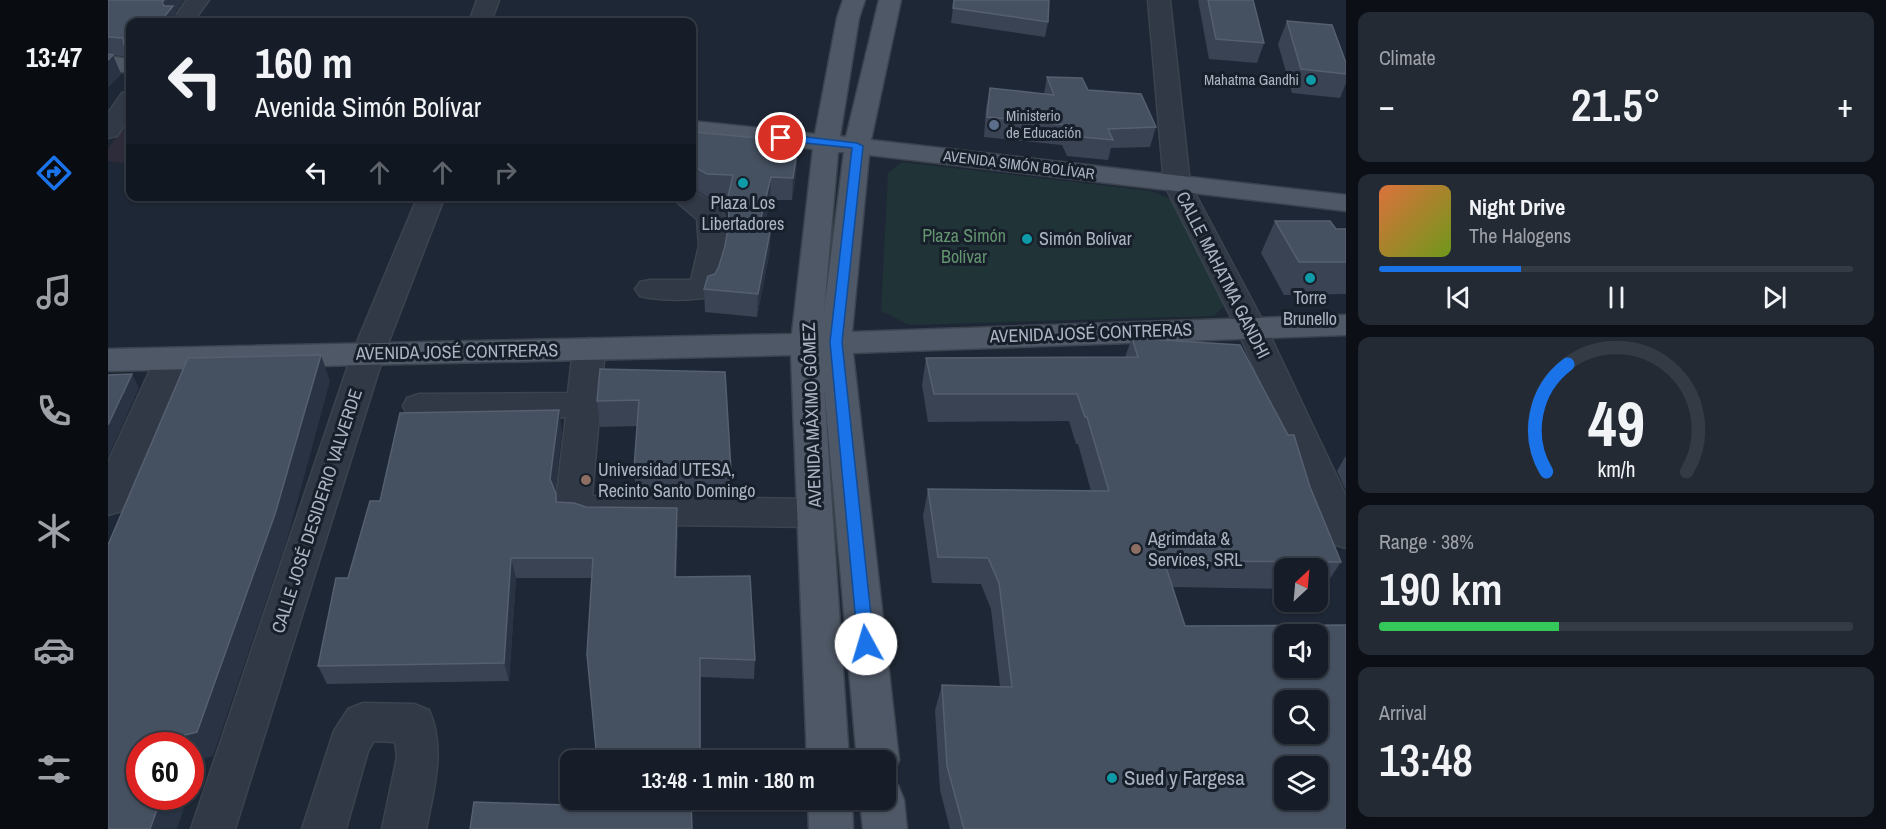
<!DOCTYPE html>
<meta charset="utf-8">
<style>
body{margin:0;font-family:"Archivo Narrow",sans-serif;background:#232a34;color:#f1f3f6;height:100vh;display:flex;flex-direction:column;font-size:22px;white-space:nowrap}
*{box-sizing:border-box;margin:0}
p{font-size:20px;color:#9ea2a8}
.icon{flex:none;width:33px;height:33px;fill:none;stroke:currentColor;stroke-width:2;stroke-linecap:round;stroke-linejoin:round}
.map{position:relative;flex:1;overflow:hidden}
.panel{display:flex;flex-direction:column;gap:12px;padding:12px;background:#0c1016;width:540px}
.panel>*{flex:none}
.guide{position:absolute;left:18px;top:18px;width:570px;height:183px;border-radius:12px;box-shadow:0 2px 4px #0004,0 0 0 2px #353b45;background:#161d28;color:#f1f3f6;overflow:hidden}
.needle{width:39px;rotate:26deg}
.controls{position:absolute;left:1166px;top:558px;display:grid;gap:12px}
.controls a{display:grid;place-items:center;width:54px;height:54px;border-radius:12px;background:#161d28;box-shadow:0 2px 4px #0004,0 0 0 2px #353b45;font-size:30px}
.speed{position:absolute;left:18px;top:732px;display:flex;gap:12px;font-size:30px;font-weight:700;text-align:center}
.speed>*{display:grid;place-content:center;width:78px;height:78px;border-radius:50%;background:#161d28;box-shadow:0 2px 4px #0004,0 0 0 2px #353b45;line-height:1}
.speed .limit{border:9px solid #d22;background:#fff;color:#111}
.pin{position:absolute;display:grid;place-items:center;width:51px;height:51px;color:#fff;margin:-26px;border:3px solid #fff;border-radius:50%;box-shadow:0 2px 6px #0007}
.me{position:absolute;width:66px;margin:-33px;rotate:354deg;stroke-linejoin:round;filter:drop-shadow(0 0 4px #0008)}
.turn{display:flex;align-items:center;gap:21px;height:126px;padding:0 30px;font-size:27px}
.turn .icon{width:78px;height:78px;stroke-width:2.5}
.turn b{display:block;font-size:42px;line-height:51px}
.lanes{display:flex;align-items:center;height:57px;padding:0 30px;background:#0003;justify-content:center;gap:30px;direction:ltr}
.lanes .off{opacity:.35}
.big{font-size:45px;font-weight:600;line-height:1.1}
.panel .card{flex:1;display:flex;flex-direction:column;justify-content:center;gap:9px;min-width:0;padding:0 21px;border-radius:12px;background:#232a34}
.panel .dial{align-items:center;gap:0}
.dial svg{height:156px;overflow:visible;fill:none;stroke:#353b45;stroke-width:7;stroke-linecap:round;text-anchor:middle}
.dial text{fill:#f1f3f6;stroke:none}
.song{display:flex;align-items:center;gap:18px}
.cover{width:72px;height:72px;border-radius:9px;background:linear-gradient(135deg,hsl(20 70% 55%),hsl(80 70% 35%))}
.played{height:6px;border-radius:3px;background:linear-gradient(90deg,#1a73e8 30%,#353b45 30%)}
.keys{display:flex;justify-content:space-around;direction:ltr}
.heat{display:flex;justify-content:space-between;align-items:center;font-size:33px;direction:ltr}
.charge{height:9px;border-radius:4px;background:linear-gradient(90deg,#34c759 38%,#353b45 0)}
.trip{position:absolute;left:452px;top:750px;width:336px;height:60px;border-radius:12px;background:#161d28;box-shadow:0 2px 4px #0004,0 0 0 2px #353b45;font-weight:600;line-height:60px;text-align:center}
main{display:flex;flex:1;min-height:0}
.tab-bar{display:flex;flex-direction:column;width:108px;justify-content:space-around;align-items:center;background:#090c10;color:#9ea2a8}
.tab-bar .icon{width:42px;height:42px}
.tab-bar .active{color:#1a73e8}
.tab-bar b{font-size:27px;color:#f1f3f6}
.map>svg:first-child{display:block}
.medical{fill:#2e2c3a}
.green{fill:#203336}
.lines{fill:none;stroke-linecap:round;stroke-linejoin:round}
.minor-casing{stroke:#3b434f;stroke-width:3}
.major-casing{stroke:#3b434f;stroke-width:3}
.minor{fill:#313946;fill-rule:evenodd}
.major{fill:#4f5866;fill-rule:evenodd}
.wall{fill:#394354}
.shaded-wall{fill:#293343}
.building{fill:#455060;stroke:#555f70;stroke-width:1.5;fill-rule:evenodd}
.route{fill:#1a73e8;stroke:#114b97;stroke-width:1.5}
.culture-dot{fill:#0f9aa8;stroke:#171f2a;stroke-width:2}
.service-dot{fill:#5c6f8a;stroke:#171f2a;stroke-width:2}
.education-dot{fill:#8d6e63;stroke:#171f2a;stroke-width:2}
.labels{text-anchor:middle;stroke-width:6;stroke-linejoin:round;paint-order:stroke}
.far-poi-label{font-size:15px;fill:#abb4c3;stroke:#171f2a;text-anchor:end}
.far-street-label{font-size:15px;fill:#abb4c3;stroke:#171f2a}
.poi-label{font-size:18px;fill:#abb4c3;stroke:#171f2a;text-anchor:start}
.park-label{font-size:18px;fill:#63936f;stroke:#171f2a}
.street-label{font-size:18px;fill:#abb4c3;stroke:#171f2a}
.near-poi-label{font-size:21px;fill:#abb4c3;stroke:#171f2a;text-anchor:start}
</style>
<main>
<nav class="tab-bar">
<b>13:47</b>
<svg class="icon active" aria-label="directions" viewBox="0 0 24 24"><path d="M12 3l9 9-9 9-9-9zM9 14v-3h6M13 9l2 2-2 2"/></svg>
<svg class="icon" aria-label="music" viewBox="0 0 24 24"><path d="M9 18V5l10-2v13"/><circle cx="6" cy="18" r="3"/><circle cx="16" cy="16" r="3"/></svg>
<svg class="icon" aria-label="phone" viewBox="0 0 24 24"><path d="M5 4h4l2 5-3 2q2 4 5 5l2-3 5 2v4C11 20 4 13 5 4z"/></svg>
<svg class="icon" aria-label="climate" viewBox="0 0 24 24"><path d="M12 3v18M4 7l16 10M4 17L20 7"/></svg>
<svg class="icon" aria-label="car" viewBox="0 0 24 24"><path d="M5 17H2v-5l4-1 3-4h7l3 4 3 1v5h-3M9 17h6M6 11h13"/><circle cx="7" cy="17" r="2"/><circle cx="17" cy="17" r="2"/></svg>
<svg class="icon" aria-label="filters" viewBox="0 0 24 24"><path d="M4 7h16M4 17h16"/><circle cx="9" cy="7" r="2"/><circle cx="15" cy="17" r="2"/></svg>
</nav>
<div class="map">
<svg width="1238" height="829" viewBox="0 0 1238 829">
<rect width="100%" height="100%" fill="#1e2735"/>
<!-- medical -->
<polygon class="medical" points="22,117 22,164 0,161 0,149"/>
<!-- green -->
<polygon class="green" points="794,162 1043,191 1070,202 1116,306 1106,316 801,325 773,311 780,173"/>
<g class="lines">
<defs>
<g id="minor">
<polygon points="79,0 101,0 85,22 63,22"/>
<polygon points="369,0 391,0 383,22 361,22"/>
<polygon points="1040,0 1062,0 1082,184 1158,327 1238,496 1238,548 1225,544 1220,534 1128,327 1056,184"/>
<polygon points="22,91 22,116 9,136 0,138 0,113 14,93"/>
<path d="M584,190C593,196 613,206 617,217C623,236 616,279 605,296C584,301 553,301 532,296L527,289L532,282L542,280H583L591,246L589,219L562,196H584Z"/>
<polygon points="310,196 337,196 276,354 127,829 83,829 244,354"/>
<polygon points="481,338 492,342 497,349 484,496 707,499 720,503 725,513 720,523 707,527 481,524 455,515 448,499 458,417 311,418 299,414 295,406 299,398 311,394 460,393 465,349 470,342"/>
<polygon points="63,348 74,351 79,359 18,501 13,511 0,515 0,462 47,359 52,351"/>
<path d="M255,703L306,704L321,710C338,748 326,789 318,829H274L289,757L287,742L266,741L260,751L238,829H194L226,731L240,709Z"/>
</g>
<g id="major">
<path d="M735,0H757L751,18L732,136L738,137L771,0H793L763,140L1238,195V211L761,155L744,332L1238,315V335L745,353L791,760L785,774L777,777V760H749L716,386L741,760H699L683,355L0,371V349L684,334L705,149L584,135V121L707,134L729,18ZM730,152H736L716,311Z"/>
<polygon points="0,56 22,59 22,73 0,70"/>
<polygon points="777,780 790,785 796,800 799,829 755,829 752,800 777,800"/>
<polygon points="700,800 744,800 745,829 701,829"/>
</g>
</defs>
<!-- minor casing -->
<use href="#minor" class="minor-casing"/>
<!-- major casing -->
<use href="#major" class="major-casing"/>
<!-- minor -->
<use href="#minor" class="minor"/>
<!-- major -->
<use href="#major" class="major"/>
</g>
<!-- wall -->
<g class="wall">
<polygon points="0,0 76,0 67,12 71,22 22,22 22,59 21,57 4,55 13,74 0,87"/>
<polygon points="846,0 940,22 937,37 843,23"/>
<polygon points="1090,0 1145,0 1156,43 1149,63 1101,59"/>
<polygon points="1179,21 1238,63 1238,83 1232,98 1184,93 1170,44"/>
<polygon points="939,77 980,90 1048,127 1042,147 1003,148 1000,160 959,156 954,145 876,137 878,108 882,88 936,94"/>
<polygon points="584,132 689,151 688,174 684,200 662,200 656,226 662,250 649,317 597,312 596,289 611,266 617,246 620,228 620,198 599,197 585,188 584,189"/>
<polygon points="1167,221 1228,229 1238,229 1238,294 1176,295 1153,253"/>
<polygon points="1024,338 1202,487 1233,562 1215,589 1209,589 1209,568 1176,568 1176,589 1065,587 1077,626 1238,829 842,829 832,790 827,710 834,685 892,687 883,609 873,584 824,583 815,516 820,489 983,491 970,444 968,444 961,421 820,422 814,385 818,358 1017,357"/>
<polygon points="617,372 623,470 622,496 528,494 526,469 529,426 492,427 489,401"/>
<polygon points="454,430 447,490 450,502 478,507 570,527 568,577 647,660 646,679 592,677 593,760 488,760 484,578 408,578 401,681 219,684 210,666 240,578"/>
<polygon points="1237,457 1238,457 1238,491 1229,471"/>
</g>
<!-- shaded-wall -->
<g class="shaded-wall">
<polygon points="56,0 76,0 67,12 71,22 52,22 54,2"/>
<polygon points="5,55 13,74 0,87 0,60"/>
<polygon points="689,151 688,174 684,200 685,178"/>
<polygon points="584,166 585,166 585,188 584,189"/>
<polygon points="663,177 662,200 651,249 651,226"/>
<polygon points="663,227 662,250 649,317 650,294"/>
<polygon points="213,355 222,381 179,540 105,756 94,759 82,790 82,746 73,746"/>
<polygon points="24,374 31,388 0,457 0,425"/>
<polygon points="451,410 454,430 446,499 442,479"/>
<polygon points="569,508 570,527 568,596 567,577"/>
<polygon points="403,558 408,578 401,681 396,663"/>
<polygon points="592,658 592,677 593,760 592,760"/>
<polygon points="54,796 80,796 69,829 42,829"/>
</g>
<!-- building -->
<g class="building">
<polygon points="0,0 56,0 54,2 56,6 65,6 52,22 22,22 22,45 16,45 15,38 0,37"/>
<polygon points="846,0 941,0 940,22 845,8"/>
<polygon points="1100,0 1145,0 1156,43 1108,39"/>
<polygon points="1179,21 1224,25 1238,63 1238,74 1193,69"/>
<polygon points="0,54 5,55 0,60"/>
<polygon points="939,77 974,78 980,90 1033,94 1048,127 1000,129 1005,140 964,136 959,125 879,117 882,88 946,95"/>
<polygon points="584,132 672,140 689,151 685,178 663,177 651,226 663,227 650,294 596,289 600,276 607,274 611,266 617,246 621,223 620,197 625,175 599,174 585,166 584,166"/>
<polygon points="1167,221 1222,221 1228,229 1238,229 1238,262 1191,262"/>
<path d="M1024,338L1132,345L1180,435H1186L1202,487L1233,562L1056,561L1077,626L1238,625V829H856L839,766L834,685L904,687L891,583L880,558L830,557L820,489L1001,491L979,417H977L969,394H826L818,358L1030,357ZM1176,634H1209V668H1176ZM1176,700H1209V734H1176ZM1176,766H1209V800H1176Z"/>
<polygon points="213,355 167,514 89,732 77,735 73,746 32,746 32,796 54,796 42,829 0,829 0,545 80,358"/>
<polygon points="492,369 617,372 623,470 526,469 531,400 489,401"/>
<polygon points="24,374 0,425 0,375"/>
<polygon points="451,410 442,479 448,494 448,502 466,503 478,507 569,508 567,577 642,576 647,660 592,658 592,753 582,752 582,760 488,760 488,749 479,654 485,558 403,558 396,663 210,666 228,578 240,578 262,501 272,501 292,413"/>
<polygon points="487,800 583,800 584,829 362,829 366,802 487,806"/>
</g>
<!-- route -->
<polygon class="route" points="673,134 749,143 755,146 734,342 766,644 764,649 758,651 752,649 750,644 722,342 744,148 669,140 669,135"/>
<!-- markers -->
<g class="culture-dot">
<circle cx="1203" cy="80" r="6"/>
<circle cx="635" cy="183" r="6"/>
<circle cx="919" cy="239" r="6"/>
<circle cx="1202" cy="278" r="6"/>
<circle cx="1004" cy="778" r="6"/>
</g>
<circle class="service-dot" cx="886" cy="125" r="6"/>
<g class="education-dot">
<circle cx="478" cy="480" r="6"/>
<circle cx="1028" cy="549" r="6"/>
</g>
<g class="labels">
<!-- far-poi labels -->
<g class="far-poi-label">
<text x="1191" y="85">Mahatma Gandhi</text>
<text x="898" y="121" text-anchor="start">Ministerio<tspan x="898" dy="17">de Educación</tspan></text>
</g>
<!-- far-street labels -->
<g class="far-street-label">
<text transform="translate(911 165) rotate(7)" y="5">AVENIDA SIMÓN BOLÍVAR</text>
</g>
<!-- poi labels -->
<g class="poi-label">
<text x="635" y="209" text-anchor="middle">Plaza Los<tspan x="635" dy="21">Libertadores</tspan></text>
<text x="931" y="245">Simón Bolívar</text>
<text x="1202" y="304" text-anchor="middle">Torre<tspan x="1202" dy="21">Brunello</tspan></text>
<text x="490" y="476">Universidad UTESA,<tspan x="490" dy="21">Recinto Santo Domingo</tspan></text>
<text x="1040" y="545">Agrimdata &amp;<tspan x="1040" dy="21">Services, SRL</tspan></text>
</g>
<!-- park labels -->
<g class="park-label">
<text x="856" y="242">Plaza Simón<tspan x="856" dy="21">Bolívar</tspan></text>
</g>
<!-- street labels -->
<g class="street-label">
<text transform="translate(1115 275) rotate(63)" y="6">CALLE MAHATMA GANDHI</text>
<text transform="translate(983 333) rotate(-2)" y="6">AVENIDA JOSÉ CONTRERAS</text>
<text transform="translate(349 352) rotate(-1)" y="6">AVENIDA JOSÉ CONTRERAS</text>
<text transform="translate(704 415) rotate(-92)" y="6">AVENIDA MÁXIMO GÓMEZ</text>
<text transform="translate(209 511) rotate(-72)" y="6">CALLE JOSÉ DESIDERIO VALVERDE</text>
</g>
<!-- near-poi labels -->
<g class="near-poi-label">
<text x="1016" y="785">Sued y Fargesa</text>
</g>
</g>
</svg>
<div class="controls">
<a><svg class="needle" viewBox="-14 -14 28 28"><path d="M0-13l5 13h-10z" fill="#e53935"/><path d="M0 13l5-13h-10z" fill="#9ea2a8"/></svg></a>
<a><svg class="icon" aria-label="sound" viewBox="0 0 24 24"><path d="M4 9h4l5-4v14l-5-4H4zM17 9q2 3 0 6"/></svg></a>
<a><svg class="icon" aria-label="search" viewBox="0 0 24 24"><circle cx="10" cy="10" r="6"/><path d="M15 15l6 6"/></svg></a>
<a><svg class="icon" aria-label="layers" viewBox="0 0 24 24"><path d="M12 4l9 5-9 5-9-5zM3 14l9 5 9-5"/></svg></a>
</div>
<div class="speed"><div class="limit">60</div></div>
<div class="pin" style="left:673px;top:138px;background:#d93025"><svg class="icon" aria-label="arrive" viewBox="0 0 24 24"><path d="M6 21V4h12l-3 4 3 4H6"/></svg></div>
<svg class="me" style="left:758px;top:644px" viewBox="-20 -20 40 40"><circle r="19" fill="#fff"/><path d="M0-13L10 11 0 6-10 11z" fill="#1a73e8"/></svg>
<div class="trip">13:48 · 1 min · 180 m</div>
<div class="guide">
<div class="turn"><svg class="icon" aria-label="left" viewBox="0 0 24 24"><path d="M17 20v-9H6M10 6l-5 5 5 5"/></svg><div><b>160 m</b>Avenida Simón Bolívar</div></div>
<div class="lanes"><svg class="icon" aria-label="left" viewBox="0 0 24 24"><path d="M17 20v-9H6M10 6l-5 5 5 5"/></svg><svg class="icon off" aria-label="ahead" viewBox="0 0 24 24"><path d="M12 20V5M6 11l6-6 6 6"/></svg><svg class="icon off" aria-label="ahead" viewBox="0 0 24 24"><path d="M12 20V5M6 11l6-6 6 6"/></svg><svg class="icon off" aria-label="right" viewBox="0 0 24 24"><path d="M7 20v-9h11M14 6l5 5-5 5"/></svg></div>
</div>
</div>
<section class="panel">
<div class="card"><p>Climate</p>
<div class="heat"><a>−</a><b class="big">21.5°</b><a>+</a></div>
</div>
<div class="card">
<div class="song"><i class="cover"></i><div><b>Night Drive</b><p>The Halogens</p></div></div>
<div class="played"></div>
<div class="keys"><svg class="icon" aria-label="previous" viewBox="0 0 24 24"><path d="M18 5L8 12l10 7zM5 5v14"/></svg><svg class="icon" aria-label="pause" viewBox="0 0 24 24"><path d="M8 5v14M16 5v14"/></svg><svg class="icon" aria-label="next" viewBox="0 0 24 24"><path d="M6 5l10 7-10 7zM19 5v14"/></svg></div>
</div>
<div class="card dial"><svg viewBox="0 0 100 80">
<path d="M14 69A42 42 0 1 1 86 69"/>
<path d="M14 69A42 42 0 0 1 25 14" stroke="#1a73e8"/>
<text x="50" y="56" font-size="32" font-weight="700">49</text>
<text x="50" y="72" font-size="11">km/h</text>
</svg></div>
<div class="card"><p>Range · 38%</p><b class="big">190 km</b><div class="charge"></div></div>
<div class="card"><p>Arrival</p><b class="big">13:48</b></div>
</section>
</main>
